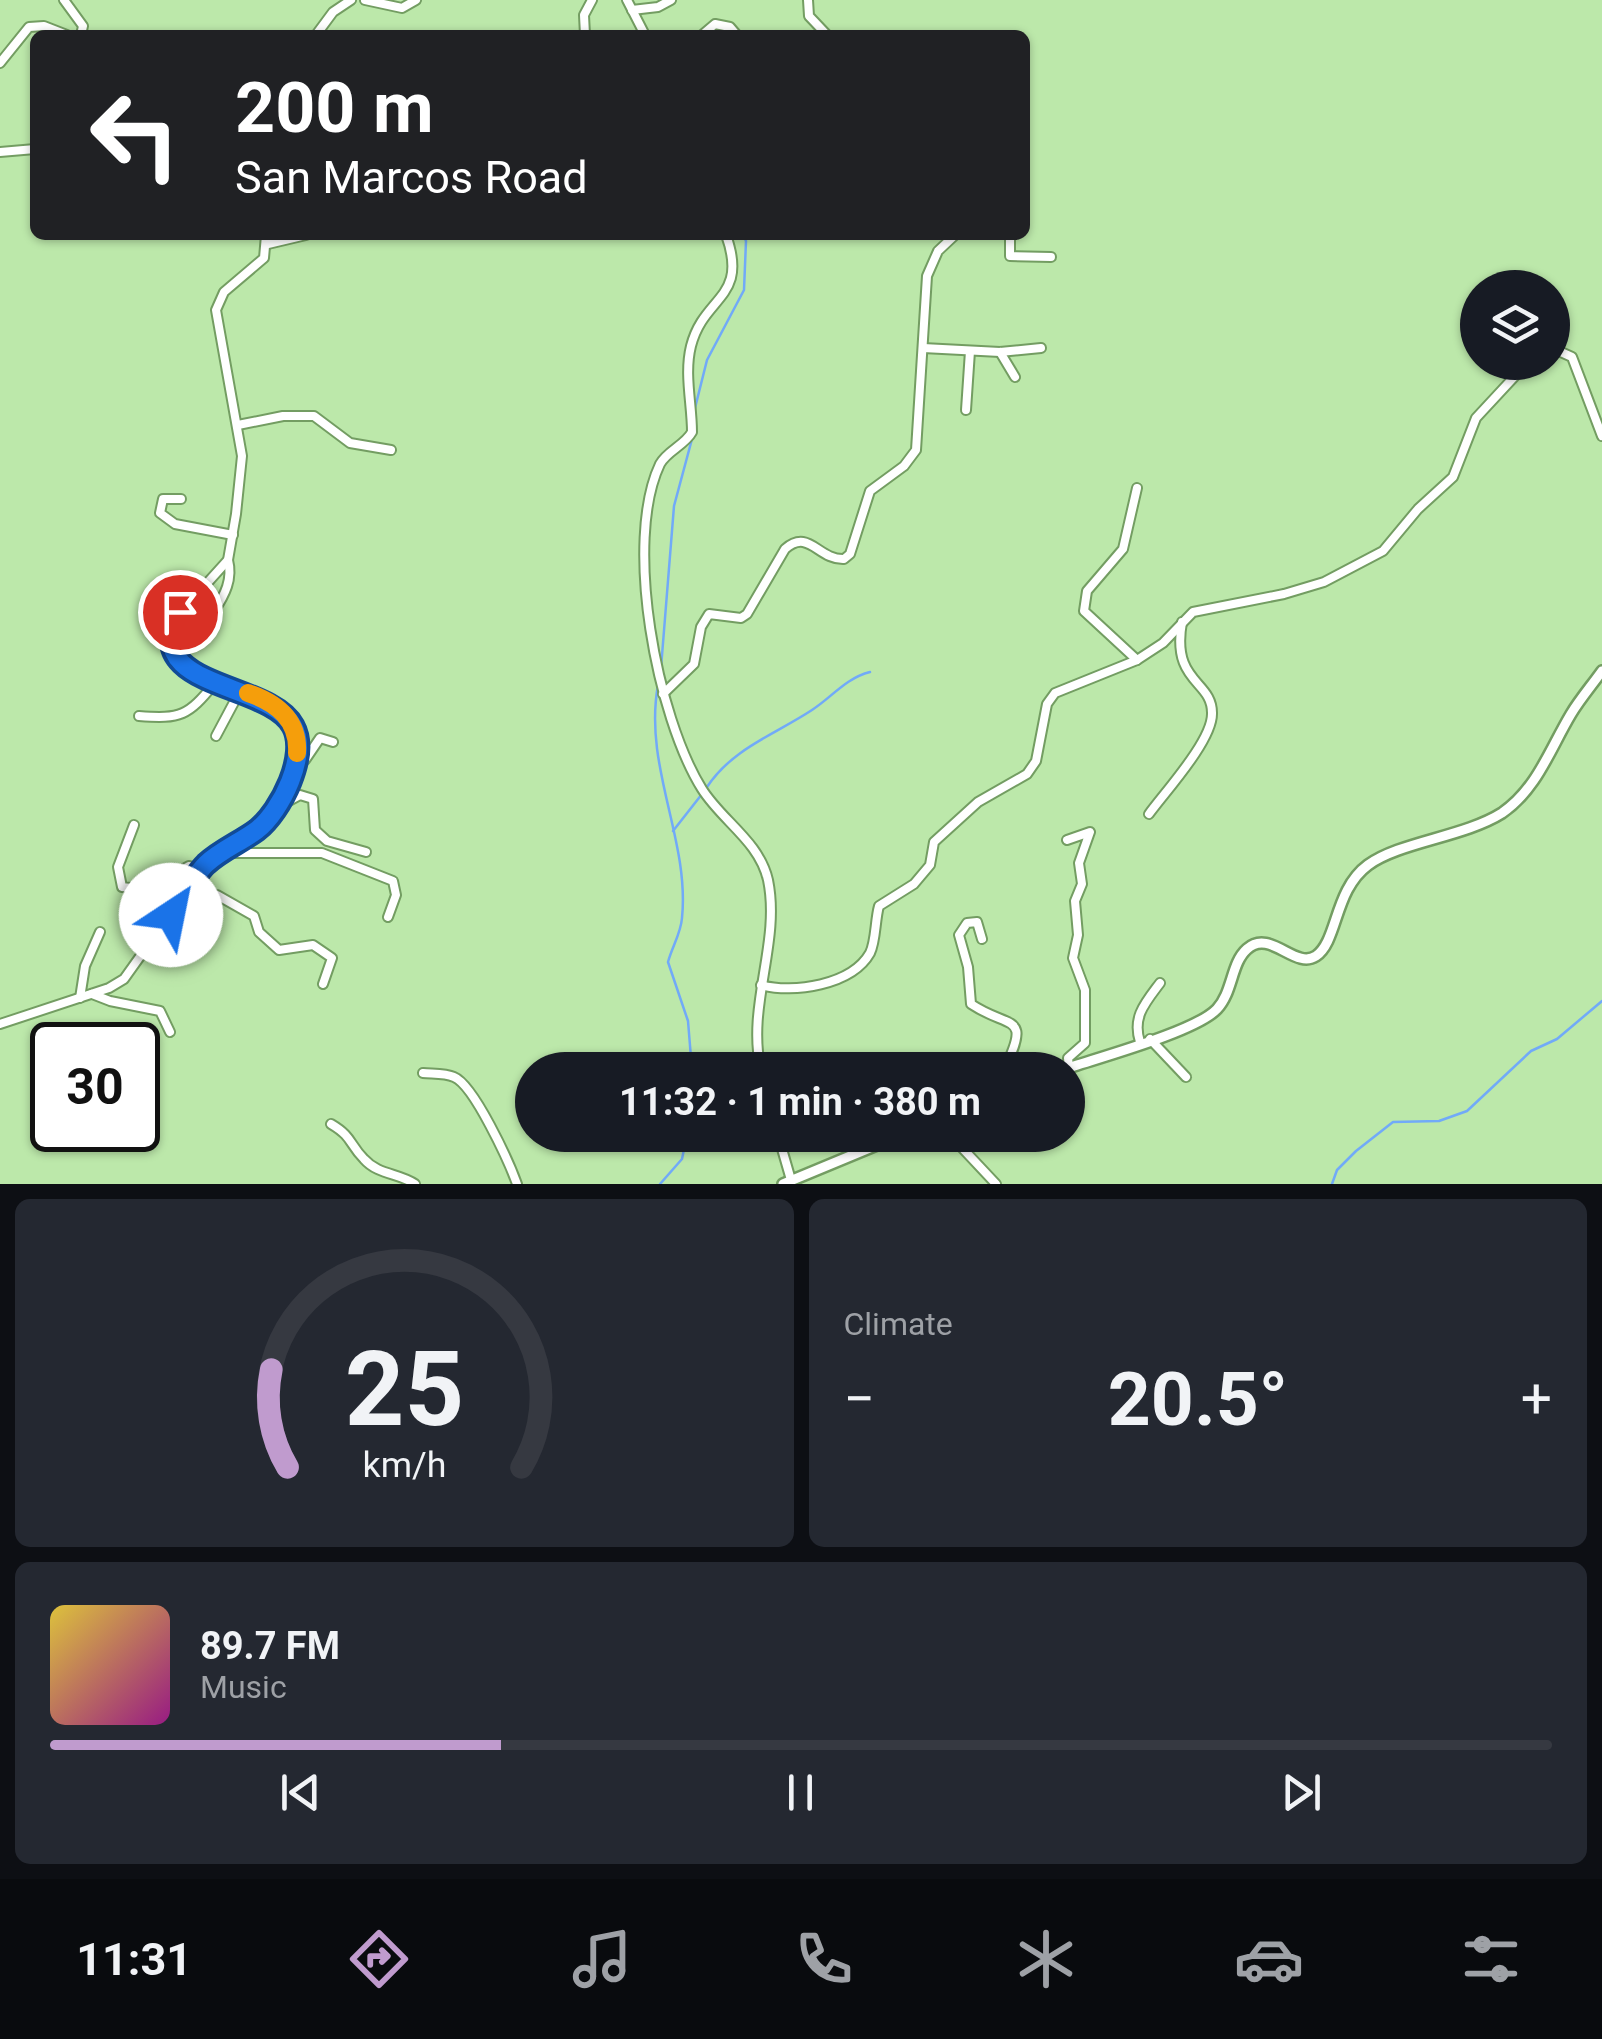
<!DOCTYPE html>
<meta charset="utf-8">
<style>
body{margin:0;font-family:Roboto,sans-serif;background:#242831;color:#f1f3f6;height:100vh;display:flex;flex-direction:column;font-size:38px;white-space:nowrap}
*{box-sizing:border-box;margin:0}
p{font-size:32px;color:#9ea1a6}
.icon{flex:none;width:55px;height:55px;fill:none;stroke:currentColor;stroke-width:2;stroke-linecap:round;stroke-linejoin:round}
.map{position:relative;height:1184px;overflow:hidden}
.drawer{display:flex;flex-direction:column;gap:15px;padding:15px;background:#0d0f14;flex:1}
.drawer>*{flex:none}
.hud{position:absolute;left:30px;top:30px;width:1000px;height:210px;border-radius:15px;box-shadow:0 2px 8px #0004;background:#202124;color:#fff;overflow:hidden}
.tools{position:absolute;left:1460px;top:270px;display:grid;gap:20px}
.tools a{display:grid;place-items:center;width:110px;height:110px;border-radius:50%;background:#171b24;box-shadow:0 2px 8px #0004;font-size:50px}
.speed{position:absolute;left:30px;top:1022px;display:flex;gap:20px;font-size:50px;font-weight:700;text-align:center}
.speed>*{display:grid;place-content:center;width:130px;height:130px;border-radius:50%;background:#171b24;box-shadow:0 2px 8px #0004;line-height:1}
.speed .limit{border:5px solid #111;border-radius:15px;background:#fff;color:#111}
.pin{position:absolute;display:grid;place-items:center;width:85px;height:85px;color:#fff;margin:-42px;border:5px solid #fff;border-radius:50%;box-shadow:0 2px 10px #0007}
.me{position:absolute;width:110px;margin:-55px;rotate:34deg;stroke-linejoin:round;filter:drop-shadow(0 0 8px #0008)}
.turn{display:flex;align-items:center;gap:35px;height:210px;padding:0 40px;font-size:45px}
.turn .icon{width:130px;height:130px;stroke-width:2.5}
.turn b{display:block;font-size:70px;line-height:85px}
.big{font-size:75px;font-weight:700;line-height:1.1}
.drawer .tile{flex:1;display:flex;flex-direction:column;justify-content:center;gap:15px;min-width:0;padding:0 35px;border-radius:15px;background:#242831}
.drawer .dial{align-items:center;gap:0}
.dial svg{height:260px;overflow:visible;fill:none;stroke:#363941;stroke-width:7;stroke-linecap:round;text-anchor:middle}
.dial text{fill:#f1f3f6;stroke:none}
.song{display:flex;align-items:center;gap:30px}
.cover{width:120px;height:120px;border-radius:15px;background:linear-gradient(135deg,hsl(50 70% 55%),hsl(310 70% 35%))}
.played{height:10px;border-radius:5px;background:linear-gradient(90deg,#c09bce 30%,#363941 30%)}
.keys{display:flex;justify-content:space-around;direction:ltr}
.heat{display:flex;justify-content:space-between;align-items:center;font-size:55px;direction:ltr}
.drawer .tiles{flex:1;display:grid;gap:15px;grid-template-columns:1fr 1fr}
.tile:last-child{grid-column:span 2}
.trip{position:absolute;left:515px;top:1052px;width:570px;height:100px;border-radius:50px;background:#171b24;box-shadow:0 2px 8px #0004;font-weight:700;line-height:100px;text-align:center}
.tab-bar{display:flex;height:160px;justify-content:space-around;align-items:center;background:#090b0e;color:#9ea1a6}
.tab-bar .icon{width:70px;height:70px}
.tab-bar .active{color:#c09bce}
.tab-bar b{font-size:45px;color:#f1f3f6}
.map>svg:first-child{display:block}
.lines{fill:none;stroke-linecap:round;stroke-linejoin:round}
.stream{stroke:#71aaf8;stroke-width:2.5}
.minor-casing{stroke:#739d62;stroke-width:12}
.tertiary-casing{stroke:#739d62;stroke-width:14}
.minor{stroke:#fff;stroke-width:8}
.tertiary{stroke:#fff;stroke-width:9}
.route-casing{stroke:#114b97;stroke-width:25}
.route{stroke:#1a73e8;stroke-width:18}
.slow{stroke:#f59e0b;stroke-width:18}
</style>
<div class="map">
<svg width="1602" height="1184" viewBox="0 0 1602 1184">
<rect width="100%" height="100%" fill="#bce8aa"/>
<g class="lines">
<!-- stream -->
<g class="stream">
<polyline points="694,412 707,360 744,290 746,241 743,235"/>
<polyline points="661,668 674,506 692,439"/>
<path d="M658,685C643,766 690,840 682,918C681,933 672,947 668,962L688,1021L692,1070"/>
<path d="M707,787C733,748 774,735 812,710C832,697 846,678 870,672"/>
<polyline points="673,831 702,794"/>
<polyline points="660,1184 682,1159 687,1135"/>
<polyline points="1332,1184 1337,1170 1356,1151 1393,1122 1439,1121 1467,1111 1531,1051 1557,1039 1602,1001"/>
</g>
<defs>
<g id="minor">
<polyline points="64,0 83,26 81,35"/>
<polyline points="365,0 402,8 416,0"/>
<polyline points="627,0 645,35"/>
<polyline points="808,0 809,16 827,35"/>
<polyline points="632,10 658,7 671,0"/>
<polyline points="316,35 333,12 351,0"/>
<polyline points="585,35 584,15 592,0"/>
<polyline points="702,35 715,24 730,27 736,34"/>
<polyline points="0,63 29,27 44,26 67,35"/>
<polyline points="0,152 35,149"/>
<path d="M726,235C749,299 704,295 691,346C684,374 692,404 692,432C685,445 667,451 660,464C623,542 657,717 702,789C722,821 759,841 768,880C781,943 746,1006 761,1070"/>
<polyline points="1010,235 1010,256 1051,257"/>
<polyline points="268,244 306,235"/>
<polyline points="923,348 1000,352 1041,348"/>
<polyline points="1552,348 1572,357 1602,436"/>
<polyline points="1000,352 1015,377"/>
<polyline points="966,410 970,351"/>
<polyline points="238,425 283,416 314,416 350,443 391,450"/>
<polyline points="1137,488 1123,549 1087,591 1084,611 1137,660"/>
<polyline points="181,499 163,499 160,513 175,524 233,535"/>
<path d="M214,611C225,595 233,579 228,560"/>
<path d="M663,694L694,664L701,627L709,614L741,618L747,614L785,549C809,528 818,560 844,559L850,554L870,491L904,466L916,450L927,276L938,251L955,235"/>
<path d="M139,716C181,719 188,716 214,684"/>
<polyline points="216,736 240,691"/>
<polyline points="297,757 305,760 320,738 333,742"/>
<polyline points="274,809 300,795 313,799 315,830 327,841 366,852"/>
<path d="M1149,814C1165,792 1212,741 1212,714C1213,680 1171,684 1182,622"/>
<polyline points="134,825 118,867 122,887 148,890 189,866 201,870"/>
<polyline points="1067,840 1090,832 1079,863 1082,884 1075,901 1078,935 1073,958 1085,990 1085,1043 1068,1058 1069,1068"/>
<polyline points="223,853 322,853 393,881 396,895 388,917"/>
<path d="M171,915C193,910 200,900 217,895L254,916L259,932L279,950L313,945L332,958L323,984"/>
<path d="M982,939L977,922L967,923L959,935L968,967L971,1004C1010,1030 1032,1012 1004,1070"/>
<path d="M761,985C793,994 852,985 870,953C876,941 875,920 879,906L914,884L930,865L934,842L978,802L1027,774L1036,761L1047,704L1055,693L1137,660L1163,643L1193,612L1284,594L1324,582L1383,551L1418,509L1453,477L1476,418L1528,362"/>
<polyline points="92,994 110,1001 160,1011 170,1032"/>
<polyline points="80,998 85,966 100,932"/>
<polyline points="0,1024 109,988 124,979 206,864 255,831 269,817 297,757 294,728 281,710 252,694 204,681 182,664 175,646 181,612 228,560 236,514 242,456 216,310 224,292 264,258 266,235"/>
<polyline points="1150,1039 1186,1077"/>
<path d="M1140,1042C1132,1017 1145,1003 1160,983"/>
<path d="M423,1073C432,1074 445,1073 454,1077C474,1085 509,1162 517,1184"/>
<path d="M331,1124C353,1137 349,1144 364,1159C378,1175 399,1173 415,1184"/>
<polyline points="778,1135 791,1180"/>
<polyline points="950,1135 996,1184"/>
</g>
<g id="tertiary">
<path d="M1062,1070C1097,1058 1195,1032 1217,1009C1233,992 1231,963 1247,949C1270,928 1295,970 1316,956C1338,941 1334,890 1368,865C1399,842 1464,837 1502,813C1537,789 1550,749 1571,714C1580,699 1592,685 1602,671"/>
<polyline points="783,1184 901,1135"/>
</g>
</defs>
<!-- minor casing -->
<use href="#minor" class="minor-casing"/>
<!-- tertiary casing -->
<use href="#tertiary" class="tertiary-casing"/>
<!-- minor -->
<use href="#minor" class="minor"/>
<!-- tertiary -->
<use href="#tertiary" class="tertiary"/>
</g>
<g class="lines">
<defs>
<path id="route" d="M171,915C182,899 192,878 206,864C221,850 241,842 257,830C281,811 309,755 293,726C269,681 137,689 180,612"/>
</defs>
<!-- route casing -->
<use href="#route" class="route-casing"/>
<!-- route -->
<use href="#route" class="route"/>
<!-- slow -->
<path class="slow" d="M248,693C277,703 299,720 297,753"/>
</g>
</svg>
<div class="tools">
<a><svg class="icon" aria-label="layers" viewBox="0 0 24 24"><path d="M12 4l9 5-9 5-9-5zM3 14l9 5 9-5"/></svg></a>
</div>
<div class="speed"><div class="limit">30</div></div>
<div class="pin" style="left:180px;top:612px;background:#d93025"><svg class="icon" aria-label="arrive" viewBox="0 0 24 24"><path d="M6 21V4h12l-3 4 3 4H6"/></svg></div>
<svg class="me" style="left:171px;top:915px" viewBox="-20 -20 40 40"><circle r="19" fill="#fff"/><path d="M0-13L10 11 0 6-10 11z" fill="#1a73e8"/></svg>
<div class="trip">11:32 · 1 min · 380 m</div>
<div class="hud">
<div class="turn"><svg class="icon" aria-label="left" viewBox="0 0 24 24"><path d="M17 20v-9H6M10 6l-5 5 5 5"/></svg><div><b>200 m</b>San Marcos Road</div></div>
</div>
</div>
<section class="drawer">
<div class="tiles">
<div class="tile dial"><svg viewBox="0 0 100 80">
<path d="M14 69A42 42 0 1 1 86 69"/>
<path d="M14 69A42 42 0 0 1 9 39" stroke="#c09bce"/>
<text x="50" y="56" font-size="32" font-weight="700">25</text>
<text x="50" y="72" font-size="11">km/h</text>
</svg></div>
<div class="tile"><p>Climate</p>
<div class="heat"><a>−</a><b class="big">20.5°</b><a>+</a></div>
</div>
<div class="tile">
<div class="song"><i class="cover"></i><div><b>89.7 FM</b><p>Music</p></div></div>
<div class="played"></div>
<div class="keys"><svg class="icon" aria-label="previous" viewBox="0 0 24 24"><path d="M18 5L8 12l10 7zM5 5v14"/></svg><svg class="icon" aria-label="pause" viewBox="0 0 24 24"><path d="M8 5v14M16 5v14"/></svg><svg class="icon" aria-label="next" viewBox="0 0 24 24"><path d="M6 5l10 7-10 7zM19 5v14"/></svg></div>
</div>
</div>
</section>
<nav class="tab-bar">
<b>11:31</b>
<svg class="icon active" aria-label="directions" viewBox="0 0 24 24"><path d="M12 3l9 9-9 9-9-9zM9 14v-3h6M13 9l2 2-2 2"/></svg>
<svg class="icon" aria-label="music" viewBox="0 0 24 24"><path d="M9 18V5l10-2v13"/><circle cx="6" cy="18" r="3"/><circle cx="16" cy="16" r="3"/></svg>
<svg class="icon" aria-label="phone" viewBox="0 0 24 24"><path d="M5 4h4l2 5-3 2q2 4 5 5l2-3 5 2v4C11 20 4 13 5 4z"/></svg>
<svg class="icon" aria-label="climate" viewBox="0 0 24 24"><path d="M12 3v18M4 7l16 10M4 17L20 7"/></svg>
<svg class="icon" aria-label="car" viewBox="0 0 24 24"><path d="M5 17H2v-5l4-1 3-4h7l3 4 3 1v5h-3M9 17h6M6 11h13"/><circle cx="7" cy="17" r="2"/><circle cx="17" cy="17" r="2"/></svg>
<svg class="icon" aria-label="filters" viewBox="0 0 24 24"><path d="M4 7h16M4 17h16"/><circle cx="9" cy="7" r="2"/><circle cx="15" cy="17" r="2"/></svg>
</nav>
